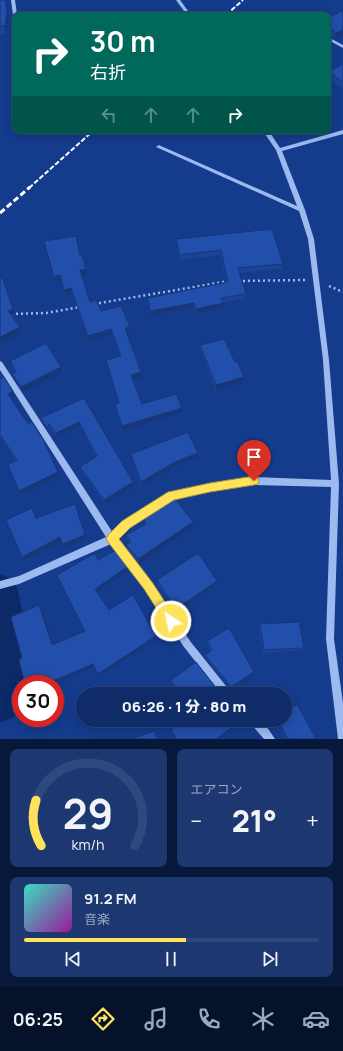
<!DOCTYPE html>
<html lang="ja">
<meta charset="utf-8">
<style>
body{margin:0;font-family:Manrope,"Noto Sans JP",sans-serif;background:#1d3871;color:#f1f3f6;height:100vh;display:flex;flex-direction:column;font-size:15px;white-space:nowrap}
*{box-sizing:border-box;margin:0}
p{font-size:13px;color:#9ba7c0}
.icon{flex:none;width:22px;height:22px;fill:none;stroke:currentColor;stroke-width:2;stroke-linecap:round;stroke-linejoin:round}
.map{position:relative;height:739px;overflow:hidden}
.sheet{display:flex;flex-direction:column;gap:10px;padding:10px;background:#08183a;flex:1}
.sheet>*{flex:none}
.guide{position:absolute;left:12px;top:12px;width:319px;height:122px;border-radius:8px;box-shadow:0 2px 10px #0003,0 0 0 1px #2f487d;background:#00695c;color:#fff;overflow:hidden}
.speed{position:absolute;left:12px;top:675px;display:flex;gap:8px;font-size:20px;font-weight:700;text-align:center}
.speed>*{display:grid;place-content:center;width:52px;height:52px;border-radius:50%;background:#0f2c69;box-shadow:0 2px 10px #0003,0 0 0 1px #2f487d;line-height:1}
.speed .limit{border:6px solid #d22;background:#fff;color:#111}
.pin{position:absolute;display:grid;place-items:center;width:34px;height:34px;color:#fff;margin:-41px -17px;border-radius:50% 50% 50% 0;rotate:-45deg;box-shadow:0 0 4px #0007}
.pin .icon{rotate:45deg}
.me{position:absolute;width:44px;margin:-22px;rotate:326deg;stroke-linejoin:round;filter:drop-shadow(0 0 3px #0008)}
.turn{display:flex;align-items:center;gap:14px;height:84px;padding:0 12px;font-size:18px}
.turn .icon{width:52px;height:52px;stroke-width:2.5}
.turn b{display:block;font-size:28px;line-height:34px}
.lanes{display:flex;align-items:center;height:38px;padding:0 12px;background:#0003;justify-content:center;gap:20px;direction:ltr}
.lanes .off{opacity:.35}
.big{font-size:30px;font-weight:800;line-height:1.1}
.sheet .tile{flex:1;display:flex;flex-direction:column;justify-content:center;gap:6px;min-width:0;padding:0 14px;border-radius:8px;background:#1d3871}
.sheet .dial{align-items:center;gap:0}
.dial svg{height:104px;overflow:visible;fill:none;stroke:#2f487d;stroke-width:7;stroke-linecap:round;text-anchor:middle}
.dial text{fill:#f1f3f6;stroke:none}
.song{display:flex;align-items:center;gap:12px}
.cover{width:48px;height:48px;border-radius:6px;background:linear-gradient(135deg,hsl(170 70% 55%),hsl(300 70% 35%))}
.played{height:4px;border-radius:2px;background:linear-gradient(90deg,#ffe25b 55%,#2f487d 55%)}
.keys{display:flex;justify-content:space-around;direction:ltr}
.heat{display:flex;justify-content:space-between;align-items:center;font-size:22px;direction:ltr}
.sheet .tiles{flex:1;display:grid;gap:10px;grid-template-columns:1fr 1fr}
.tile:last-child{grid-column:span 2}
.trip{position:absolute;left:76px;top:687px;width:216px;height:40px;border-radius:20px;background:#0f2c69;box-shadow:0 2px 10px #0003,0 0 0 1px #2f487d;font-weight:800;line-height:40px;text-align:center}
.dock{display:flex;height:64px;justify-content:space-around;align-items:center;background:#06122a;color:#9ba7c0}
.dock .icon{width:28px;height:28px}
.dock .current{color:#ffe25b}
.dock b{font-size:18px;color:#f1f3f6}
.map>svg:first-child{display:block}
.lines{fill:none;stroke-linecap:round;stroke-linejoin:round}
.river{fill:#0c2968;fill-rule:evenodd}
.path{stroke:#9cb9f0;stroke-width:2.5;stroke-dasharray:2 3;stroke-linecap:butt}
.minor{fill:#9cb9f0;fill-rule:evenodd}
.rail-far1{stroke:#fff;stroke-width:2;stroke-dasharray:5 2;stroke-linecap:butt}
.rail{stroke:#fff;stroke-width:3;stroke-dasharray:6 3;stroke-linecap:butt}
.wall{fill:#1c4493}
.shaded-wall{fill:#173778}
.building{fill:#214fab;stroke:#173778}
.route{fill:#ffe25b;stroke:#a6933b}
</style>
<div class="map">
<svg width="343" height="739" viewBox="0 0 343 739">
<rect width="100%" height="100%" fill="#143b8c"/>
<g class="lines">
<!-- river -->
<path class="river" d="M0,574L14,580C26,609 26,653 23,684H21V703L15,717L0,723Z"/>
<!-- path -->
<g class="path">
<polyline points="238,281 305,280"/>
<polyline points="329,286 343,292"/>
<polyline points="94,304 229,281"/>
<polyline points="11,314 46,313 80,307"/>
</g>
<!-- minor -->
<g class="minor">
<polygon points="11,0 15,0 17,15 15,15 15,16 13,15"/>
<polygon points="176,0 180,0 191,15 187,15"/>
<polygon points="328,37 343,45 343,48 328,40"/>
<polygon points="343,130 343,134 282,151 305,210 314,239 329,360 339,484 334,639 343,703 343,739 338,739 326,639 331,487 254,485 210,491 174,499 129,528 117,539 151,582 190,641 230,691 232,694 221,694 184,647 145,588 111,544 19,584 0,589 0,581 19,576 106,537 0,370 0,361 2,362 113,533 123,522 172,492 210,483 254,477 331,480 323,360 308,239 299,211 156,147 159,145 161,146 297,206 276,150 263,131 269,131 280,148"/>
<polygon points="248,720 260,720 269,730 275,739 264,739 250,723"/>
</g>
<!-- rail-far1 -->
<g class="rail-far1">
<polyline points="226,15 243,0"/>
<polyline points="29,188 93,131"/>
</g>
<!-- rail -->
<polyline class="rail" points="0,213 30,187"/>
</g>
<!-- wall -->
<g class="wall">
<polygon points="0,0 5,0 9,19 6,34 0,34"/>
<polygon points="343,10 343,36 335,39 328,33 328,18"/>
<polygon points="343,64 343,87 342,88 328,78 328,72"/>
<polygon points="176,239 283,264 282,269 239,273 246,294 245,299 223,302 223,308 196,313 194,307 150,316 148,303 148,298 226,282 220,255 180,260 176,244"/>
<polygon points="44,241 80,256 87,274 82,275 90,302 101,311 130,327 130,332 127,333 141,372 142,377 133,380 142,404 182,408 182,412 123,431 116,409 115,404 119,403 107,365 106,360 120,356 112,334 89,341 72,293 65,295 61,281 55,282"/>
<polygon points="200,345 244,382 216,390 200,350"/>
<polygon points="10,361 62,372 23,392 14,378 12,373 15,372 12,366"/>
<polygon points="0,379 13,391 15,396 11,398 60,476 21,495 16,461 0,436"/>
<polygon points="84,398 133,482 134,486 105,504 81,471 80,467 96,457 80,426 57,437 49,427 53,438 43,422 41,418"/>
<polygon points="131,454 198,457 175,466 141,486 132,458"/>
<polygon points="142,516 193,522 192,527 139,564 127,549 126,545 129,543 127,540 126,535 145,525 143,521"/>
<polygon points="157,580 217,584 176,612 157,583"/>
<polygon points="260,624 304,648 302,650 262,653 259,626"/>
<polygon points="207,641 253,674 230,689 205,657 205,655 211,651 207,644"/>
<polygon points="171,680 221,694 178,694 171,682"/>
<polygon points="276,720 285,720 316,739 286,739"/>
</g>
<!-- shaded-wall -->
<g class="shaded-wall">
<polygon points="5,0 9,19 6,34 5,26"/>
<polygon points="343,30 343,36 335,39 336,33"/>
<polygon points="86,269 87,274 81,276 80,270"/>
<polygon points="60,275 61,281 55,282 54,277"/>
<polygon points="71,288 72,293 65,295 64,290"/>
<polygon points="194,303 194,307 150,316 150,311"/>
<polygon points="223,303 223,308 196,313 196,309"/>
<polygon points="13,309 15,314 10,316 8,311"/>
<polygon points="20,327 22,332 0,343 0,337"/>
<polygon points="130,327 130,332 126,333 125,328"/>
<polygon points="111,329 112,334 89,341 88,336"/>
<polygon points="61,367 62,372 23,392 21,387"/>
<polygon points="141,372 142,377 132,380 131,375"/>
<polygon points="244,377 244,382 216,390 216,385"/>
<polygon points="13,391 15,396 10,399 8,394"/>
<polygon points="182,408 182,412 123,431 122,426"/>
<polygon points="79,422 80,426 57,437 56,433"/>
<polygon points="198,453 198,457 175,466 141,486 141,482 175,462"/>
<polygon points="58,472 60,476 21,495 19,491"/>
<polygon points="133,482 134,486 105,504 104,500"/>
<polygon points="193,522 192,527 139,564 138,559"/>
<polygon points="85,535 86,539 63,547 62,544"/>
<polygon points="60,537 61,541 24,560 22,557"/>
<polygon points="129,566 129,570 96,593 95,589"/>
<polygon points="217,581 217,584 176,612 176,609"/>
<polygon points="39,605 42,608 54,648 52,645"/>
<polygon points="156,636 156,639 100,676 98,674"/>
<polygon points="93,664 95,666 54,684 46,684"/>
<polygon points="254,672 253,674 230,689 231,687"/>
</g>
<!-- building -->
<g class="building">
<polygon points="0,0 5,0 7,11 5,26 0,26"/>
<polygon points="343,10 343,30 336,33 328,27 328,18"/>
<polygon points="343,64 343,82 328,72"/>
<polygon points="272,229 283,264 238,268 246,294 221,298 223,303 196,309 194,303 150,311 148,298 228,282 221,250 180,255 176,239"/>
<polygon points="76,236 80,256 82,255 86,269 80,270 90,302 96,300 101,311 121,306 130,327 125,328 141,372 131,375 142,404 176,394 182,408 122,426 115,404 119,403 106,360 121,356 111,329 88,336 71,288 64,290 60,275 54,277 44,241"/>
<polygon points="2,277 13,309 8,311 20,327 0,337 0,278"/>
<polygon points="224,339 235,362 237,361 244,377 216,385 200,345"/>
<polygon points="46,343 61,367 21,387 12,373 16,372 10,361"/>
<polygon points="4,377 13,391 8,394 28,424 32,422 43,439 58,472 19,491 8,465 17,460 0,435 0,379"/>
<polygon points="84,398 133,482 104,500 80,467 97,456 79,422 56,433 48,423 51,433 41,418"/>
<polygon points="188,432 198,453 175,462 141,482 131,454"/>
<polygon points="173,496 193,522 138,559 126,545 131,542 126,535 146,524 142,516"/>
<polygon points="75,504 85,535 62,544 60,537 22,557 6,520 32,508 36,518"/>
<polygon points="116,550 129,566 95,589 109,610 133,595 156,636 98,674 93,664 46,684 25,684 19,660 22,658 11,617 39,605 52,645 85,631 57,575 95,553 98,560"/>
<polygon points="198,553 217,581 176,609 157,580"/>
<polygon points="299,622 304,648 264,650 260,624"/>
<polygon points="229,628 254,672 231,687 205,655 212,650 207,641"/>
<polygon points="196,662 221,694 179,694 171,680"/>
<polygon points="297,704 316,739 288,739 278,720 285,720 285,712"/>
<polygon points="184,720 237,720 239,722 216,739 176,739 171,730"/>
<polygon points="155,731 157,739 130,739"/>
</g>
<!-- route -->
<polygon class="route" points="254,476 258,477 259,481 258,484 254,485 210,492 174,500 130,528 119,539 152,582 175,617 177,621 175,625 171,626 167,625 144,589 108,542 106,539 108,535 122,521 168,492 210,483"/>
</svg>
<div class="speed"><div class="limit">30</div></div>
<div class="pin" style="left:254px;top:481px;background:#d93025"><svg class="icon" aria-label="arrive" viewBox="0 0 24 24"><path d="M6 21V4h12l-3 4 3 4H6"/></svg></div>
<svg class="me" style="left:171px;top:621px" viewBox="-20 -20 40 40"><circle r="17" fill="#ffe25b" stroke="#fff" stroke-width="3"/><path d="M0-11L8 9 0 5-8 9z" fill="#fff"/></svg>
<div class="trip">06:26 · 1 分 · 80 m</div>
<div class="guide">
<div class="turn"><svg class="icon" aria-label="right" viewBox="0 0 24 24"><path d="M7 20v-9h11M14 6l5 5-5 5"/></svg><div><b>30 m</b>右折</div></div>
<div class="lanes"><svg class="icon off" aria-label="left" viewBox="0 0 24 24"><path d="M17 20v-9H6M10 6l-5 5 5 5"/></svg><svg class="icon off" aria-label="ahead" viewBox="0 0 24 24"><path d="M12 20V5M6 11l6-6 6 6"/></svg><svg class="icon off" aria-label="ahead" viewBox="0 0 24 24"><path d="M12 20V5M6 11l6-6 6 6"/></svg><svg class="icon" aria-label="right" viewBox="0 0 24 24"><path d="M7 20v-9h11M14 6l5 5-5 5"/></svg></div>
</div>
</div>
<section class="sheet">
<div class="tiles">
<div class="tile dial"><svg viewBox="0 0 100 80">
<path d="M14 69A42 42 0 1 1 86 69"/>
<path d="M14 69A42 42 0 0 1 10 34" stroke="#ffe25b"/>
<text x="50" y="56" font-size="32" font-weight="700">29</text>
<text x="50" y="72" font-size="11">km/h</text>
</svg></div>
<div class="tile"><p>エアコン</p>
<div class="heat"><a>−</a><b class="big">21°</b><a>+</a></div>
</div>
<div class="tile">
<div class="song"><i class="cover"></i><div><b>91.2 FM</b><p>音楽</p></div></div>
<div class="played"></div>
<div class="keys"><svg class="icon" aria-label="previous" viewBox="0 0 24 24"><path d="M18 5L8 12l10 7zM5 5v14"/></svg><svg class="icon" aria-label="pause" viewBox="0 0 24 24"><path d="M8 5v14M16 5v14"/></svg><svg class="icon" aria-label="next" viewBox="0 0 24 24"><path d="M6 5l10 7-10 7zM19 5v14"/></svg></div>
</div>
</div>
</section>
<nav class="dock">
<b>06:25</b>
<svg class="icon current" aria-label="directions" viewBox="0 0 24 24"><path d="M12 3l9 9-9 9-9-9zM9 14v-3h6M13 9l2 2-2 2"/></svg>
<svg class="icon" aria-label="music" viewBox="0 0 24 24"><path d="M9 18V5l10-2v13"/><circle cx="6" cy="18" r="3"/><circle cx="16" cy="16" r="3"/></svg>
<svg class="icon" aria-label="phone" viewBox="0 0 24 24"><path d="M5 4h4l2 5-3 2q2 4 5 5l2-3 5 2v4C11 20 4 13 5 4z"/></svg>
<svg class="icon" aria-label="climate" viewBox="0 0 24 24"><path d="M12 3v18M4 7l16 10M4 17L20 7"/></svg>
<svg class="icon" aria-label="car" viewBox="0 0 24 24"><path d="M5 17H2v-5l4-1 3-4h7l3 4 3 1v5h-3M9 17h6M6 11h13"/><circle cx="7" cy="17" r="2"/><circle cx="17" cy="17" r="2"/></svg>
</nav>
